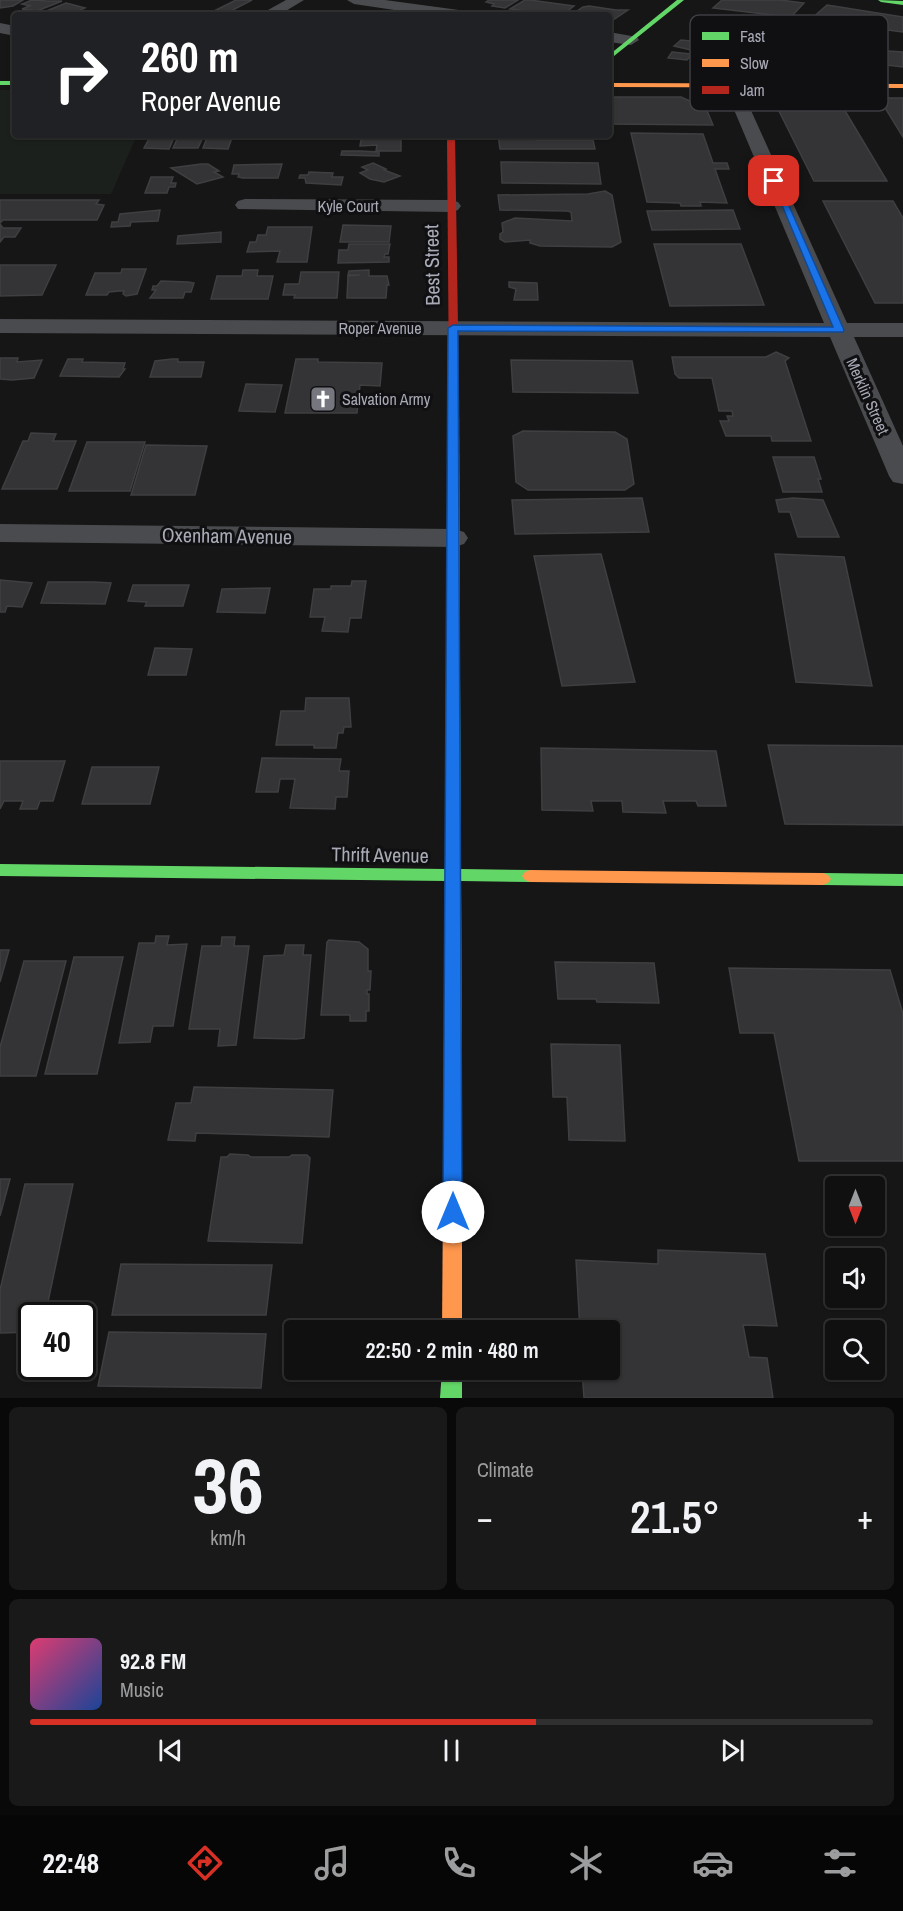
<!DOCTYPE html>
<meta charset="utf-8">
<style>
body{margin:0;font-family:"Archivo Narrow",sans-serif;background:#191919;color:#f1f3f6;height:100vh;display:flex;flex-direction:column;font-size:22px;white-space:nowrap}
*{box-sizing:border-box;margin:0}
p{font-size:20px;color:#9c9d9f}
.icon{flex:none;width:33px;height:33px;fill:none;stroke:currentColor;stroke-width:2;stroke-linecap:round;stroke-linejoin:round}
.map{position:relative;height:1398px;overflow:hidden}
.details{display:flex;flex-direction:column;gap:9px;padding:9px;background:#090909;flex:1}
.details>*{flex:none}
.hud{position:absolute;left:12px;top:12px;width:600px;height:126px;border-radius:6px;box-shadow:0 2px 4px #0004,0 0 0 2px #303030;background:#202124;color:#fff;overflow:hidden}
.needle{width:39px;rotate:180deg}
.controls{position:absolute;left:825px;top:1176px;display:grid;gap:12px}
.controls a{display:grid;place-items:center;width:60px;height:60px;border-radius:6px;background:#101010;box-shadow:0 2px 4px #0004,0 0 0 2px #303030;font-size:30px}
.speed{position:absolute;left:18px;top:1302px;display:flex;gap:12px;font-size:30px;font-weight:700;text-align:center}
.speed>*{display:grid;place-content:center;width:78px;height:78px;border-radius:50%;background:#101010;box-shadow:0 2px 4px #0004,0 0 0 2px #303030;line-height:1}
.speed .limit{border:3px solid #111;border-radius:9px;background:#fff;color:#111}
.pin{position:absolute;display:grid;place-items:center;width:51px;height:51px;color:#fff;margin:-26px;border-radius:12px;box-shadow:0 3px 9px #0006}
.me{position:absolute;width:66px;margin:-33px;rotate:0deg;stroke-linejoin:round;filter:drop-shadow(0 0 4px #0008)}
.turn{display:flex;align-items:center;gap:21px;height:126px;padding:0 30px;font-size:27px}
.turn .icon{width:78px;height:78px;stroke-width:2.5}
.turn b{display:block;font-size:42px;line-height:51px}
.big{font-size:45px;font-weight:600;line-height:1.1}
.details .tile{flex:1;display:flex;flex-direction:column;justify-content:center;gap:9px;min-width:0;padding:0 21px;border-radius:9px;background:#191919}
.details .dial{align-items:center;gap:0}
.dial b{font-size:78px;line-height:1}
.song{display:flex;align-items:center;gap:18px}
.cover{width:72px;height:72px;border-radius:9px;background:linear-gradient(135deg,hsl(340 70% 55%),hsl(220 70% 35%))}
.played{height:6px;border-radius:3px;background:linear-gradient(90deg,#d93025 60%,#303030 60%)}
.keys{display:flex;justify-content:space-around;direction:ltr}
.heat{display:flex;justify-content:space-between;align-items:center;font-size:33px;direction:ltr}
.details .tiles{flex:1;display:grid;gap:9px;grid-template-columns:1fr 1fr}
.tile:last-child{grid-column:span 2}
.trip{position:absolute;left:284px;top:1320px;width:336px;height:60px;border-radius:6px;background:#101010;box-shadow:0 2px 4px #0004,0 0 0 2px #303030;font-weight:600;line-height:60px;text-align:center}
.menu{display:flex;height:96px;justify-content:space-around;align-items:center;background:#060606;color:#9c9d9f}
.menu .icon{width:42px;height:42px}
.menu .on{color:#d93025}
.menu b{font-size:27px;color:#f1f3f6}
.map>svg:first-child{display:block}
.green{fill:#1b201c}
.building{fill:#343436;stroke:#3f3f42;stroke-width:1.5}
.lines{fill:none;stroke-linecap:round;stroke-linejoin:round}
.street{fill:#4a4b4e;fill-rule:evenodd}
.fast{fill:#63d668;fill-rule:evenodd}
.slow{fill:#ff974d;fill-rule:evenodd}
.jam{fill:#b3261e;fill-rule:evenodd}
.route{fill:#1a73e8;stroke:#114b97;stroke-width:1.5}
.labels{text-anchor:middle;stroke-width:6;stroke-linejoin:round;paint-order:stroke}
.far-street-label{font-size:16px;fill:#a8aab6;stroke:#101012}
.far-poi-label{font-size:16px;fill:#a8aab6;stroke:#101012;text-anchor:start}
.street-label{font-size:20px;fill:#a8aab6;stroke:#101012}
.key{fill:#101012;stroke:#3e3e43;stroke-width:1.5}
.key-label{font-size:16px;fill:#a8aab6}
</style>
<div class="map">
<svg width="903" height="1398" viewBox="0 0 903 1398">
<rect width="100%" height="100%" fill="#161616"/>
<!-- green -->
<polygon class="green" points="0,90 15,90 15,135 137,135 111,194 0,194"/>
<!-- building -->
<g class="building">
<polygon points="0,0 23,0 13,6 0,8"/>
<polygon points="32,0 47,1 62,1 37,11 22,9 30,6 22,4"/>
<polygon points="252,0 225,14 210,13 236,0"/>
<polygon points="489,0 518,0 505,8 492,6 494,4 486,2"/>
<polygon points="525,0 530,0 574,6 562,15 510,9"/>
<polygon points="722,0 780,0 804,3 791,17 713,8"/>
<polygon points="66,3 85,8 69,15 39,14"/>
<polygon points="827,5 903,17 903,32 810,20"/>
<polygon points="589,6 616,10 628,10 613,20 609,20 609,15 571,15 583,7"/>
<polygon points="704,30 726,33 704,53 674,46 681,40 691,41"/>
<polygon points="813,40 872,50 903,52 903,67 870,63 874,58 805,49"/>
<polygon points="672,52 692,54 687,60 668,58"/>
<polygon points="609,97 681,97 690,101 691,104 705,106 713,125 609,124"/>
<polygon points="879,98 903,98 903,137"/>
<polygon points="773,99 838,99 887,181 814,181"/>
<polygon points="631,133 703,134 713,163 727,163 729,169 715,169 727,203 700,202 701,206 681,206 680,203 647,202"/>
<polygon points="151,135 175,135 169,149 144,148"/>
<polygon points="179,135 204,135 198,148 173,148"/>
<polygon points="208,135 233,135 228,149 203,148"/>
<polygon points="498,135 534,135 536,140 593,140 595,149 500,149"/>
<polygon points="401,139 401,151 376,151 377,145 360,146 361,140 366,139"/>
<polygon points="342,151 360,151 379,152 379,156 341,155"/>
<polygon points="501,162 598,163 601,184 502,183"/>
<polygon points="373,163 386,169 384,170 400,176 384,182 370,179 360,173 368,170 362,167"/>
<polygon points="201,164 208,164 219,171 214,172 223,177 197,184 171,168"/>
<polygon points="282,164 278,178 243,178 238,177 239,174 232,174 234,165"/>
<polygon points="309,172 333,173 332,177 343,177 341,185 306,183 305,178 299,178 300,175 308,175"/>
<polygon points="151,177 173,177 171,183 176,183 175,187 169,187 167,193 145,193"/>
<polygon points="605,191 612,195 621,242 612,247 540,246 530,243 530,240 505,242 500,239 500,234 503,232 502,223 515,218 572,221 571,212 567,211 500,210 498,195 588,194"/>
<polygon points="0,200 99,200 96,204 104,205 97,220 3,220 0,223"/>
<polygon points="823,201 893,201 903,218 903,303 875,303"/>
<polygon points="160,210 158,221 131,222 130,226 111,227 112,222 118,222 120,214"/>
<polygon points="733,210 740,229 652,230 647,211"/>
<polygon points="0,224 3,228 21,228 15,237 4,237 0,242"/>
<polygon points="343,225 391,226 389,242 340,242"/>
<polygon points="268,227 312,227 307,262 277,262 280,251 247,252 250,242 256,242 258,235 266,235"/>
<polygon points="221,232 221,242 177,244 178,236"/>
<polygon points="349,244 390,244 388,254 385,254 384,257 389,257 389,262 338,263 339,250 348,250"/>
<polygon points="654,244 741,244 764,305 670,306"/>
<polygon points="0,265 56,265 42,295 0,296"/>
<polygon points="122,269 146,269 137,294 126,296 123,294 124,291 119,291 109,292 107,295 86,295 95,273 121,273"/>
<polygon points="243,270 258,270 257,276 273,276 268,299 211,299 217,276 242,276"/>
<polygon points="369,270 369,276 387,276 389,285 387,285 386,298 347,298 348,276 360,275 348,275 349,271"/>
<polygon points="301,272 339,272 337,298 294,298 295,295 283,295 285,284 299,284"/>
<polygon points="161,281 188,282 194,283 191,292 185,292 183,298 150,298 156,290 152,290 153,286 157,286"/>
<polygon points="509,282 537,283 538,300 514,300 516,289 509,287"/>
<polygon points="776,352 789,358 785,361 811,441 772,441 771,436 726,436 720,421 729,421 727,416 733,416 732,411 719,411 712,378 679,378 675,374 672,357 766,357"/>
<polygon points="0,358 18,358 17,362 42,360 34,378 12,380 0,379"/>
<polygon points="68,359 83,359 82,362 125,363 123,369 125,369 119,377 60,376"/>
<polygon points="172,359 178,359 178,362 204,362 201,377 150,377 155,361"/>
<polygon points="296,359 318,359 318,362 382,363 380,386 360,385 357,413 285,413"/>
<polygon points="511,360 632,361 638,393 513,392"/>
<polygon points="246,384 282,385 275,412 239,411"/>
<polygon points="523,431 615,432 627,439 634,484 625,490 528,490 516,482 513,436"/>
<polygon points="31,433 56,434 53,441 76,441 57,489 2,489 23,441 28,441"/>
<polygon points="87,442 145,442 130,491 69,491"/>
<polygon points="146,445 207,446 195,495 131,495"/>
<polygon points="773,457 814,457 821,479 818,479 822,492 783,492"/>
<polygon points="642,498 649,532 515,534 512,500"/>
<polygon points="793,498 823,500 839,537 798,537 790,512 779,512 776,500"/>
<polygon points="601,554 635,682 562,686 534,556"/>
<polygon points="775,554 844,557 872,686 796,682"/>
<polygon points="0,580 32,583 22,607 7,606 5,612 0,612"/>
<polygon points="352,581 366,581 361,618 350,618 348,632 322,631 325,617 310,617 314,589 331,589 331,586 351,586"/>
<polygon points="48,582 94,582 111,583 105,604 41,603"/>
<polygon points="133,585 189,585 183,606 145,606 147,602 128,601"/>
<polygon points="270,588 265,613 217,612 222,589"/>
<polygon points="155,648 192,649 186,675 148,675"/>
<polygon points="306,698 349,698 351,727 344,727 343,733 338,733 336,748 314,748 314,745 276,745 281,711 305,711"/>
<polygon points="768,745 903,746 903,825 785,824"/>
<polygon points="541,748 716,751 726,806 698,806 696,801 663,801 666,813 623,812 622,801 591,801 593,811 542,810"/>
<polygon points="262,758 341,759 339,771 349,771 347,797 336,797 335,809 290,808 295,779 280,779 278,792 256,792"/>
<polygon points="0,761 65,761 53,801 40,801 37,809 20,809 23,801 4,801 0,809"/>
<polygon points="92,767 159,767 150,804 82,804"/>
<polygon points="156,936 169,936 167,945 187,944 173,1026 153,1026 150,1042 119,1043 139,943 155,943"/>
<polygon points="222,937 235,937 234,946 249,946 236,1045 218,1046 220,1029 189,1029 202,946 221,946"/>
<polygon points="329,940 359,942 368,949 368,971 371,971 370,990 367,990 367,994 369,994 369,1011 366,1011 366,1021 350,1021 350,1015 321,1015 327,942"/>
<polygon points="286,945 304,945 303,955 311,955 304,1038 296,1039 254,1038 264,956 284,955"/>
<polygon points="0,950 9,950 0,982"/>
<polygon points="74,957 123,957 97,1074 45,1074"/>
<polygon points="24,961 66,961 36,1076 0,1076 0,1047"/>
<polygon points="555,962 654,963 659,1003 597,1002 596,999 558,999"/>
<polygon points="729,968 890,970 903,1014 903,1161 799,1161 774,1033 740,1033"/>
<polygon points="551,1044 620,1045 625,1141 569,1140 567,1097 553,1097"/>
<polygon points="194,1087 333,1090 329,1137 196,1133 195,1141 168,1140 176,1103 191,1103"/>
<polygon points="230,1154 248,1155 251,1157 289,1157 292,1155 307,1155 310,1158 302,1243 208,1241 221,1157 227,1157"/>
<polygon points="0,1179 10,1179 0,1216"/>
<polygon points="25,1184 73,1184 45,1316 32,1316 32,1332 0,1333 0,1290"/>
<polygon points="658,1250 765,1254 777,1326 743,1325 749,1357 767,1358 773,1398 584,1398 582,1370 609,1370 609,1330 580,1330 576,1260 658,1264"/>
<polygon points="121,1264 272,1265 266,1315 112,1315"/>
<polygon points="109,1332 266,1334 261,1388 98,1386"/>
</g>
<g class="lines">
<!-- street -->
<g class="street">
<polygon points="286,0 304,0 279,15 259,15"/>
<polygon points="347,0 385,0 459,10 467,15 428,15 354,4"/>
<polygon points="0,23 15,26 15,36 0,33"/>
<polygon points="609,32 637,37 639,40 631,45 609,42"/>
<polygon points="732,81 738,82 740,86 847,323 903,323 903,337 854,337 903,446 903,484 893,482 889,476 830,337 0,333 0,319 824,323 724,86 726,82"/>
<polygon points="245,199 451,200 458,202 461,206 458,210 451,212 238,209 235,205 238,201"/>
<polygon points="0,524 454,529 464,532 468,538 464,544 454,547 0,542"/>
</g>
<!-- fast -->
<g class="fast">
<polygon points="677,0 684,0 609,60 609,55"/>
<polygon points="878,0 903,1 903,5 881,2"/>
<rect x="0" y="81" width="15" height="4"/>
<polygon points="453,671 460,675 461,869 530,870 535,872 538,876 535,880 530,882 461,881 462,1067 459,1072 453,1074 447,1072 444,1067 445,881 0,876 0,864 445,869 446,675"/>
<polygon points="823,873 903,874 903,886 823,885 818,883 815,879 818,875"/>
<polygon points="442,1370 462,1370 462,1398 440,1398"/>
</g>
<!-- slow -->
<g class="slow">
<polygon points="609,83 903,84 903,88 609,87"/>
<polygon points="454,387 459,390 460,675 453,679 446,675 449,390"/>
<polygon points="530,870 823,873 828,875 831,879 828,883 823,885 530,882 525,880 522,876 525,872"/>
<polygon points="453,1060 459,1062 462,1067 462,1330 442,1330 444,1067 447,1062"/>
</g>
<!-- jam -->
<polygon class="jam" points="447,135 455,135 459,390 454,393 449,390"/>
</g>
<!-- route -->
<polygon class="route" points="771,179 778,181 844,330 843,332 458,331 462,1212 460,1218 453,1220 446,1218 443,1212 448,328 453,325 833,327"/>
<!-- icons -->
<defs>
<symbol id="church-square" viewBox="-11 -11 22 22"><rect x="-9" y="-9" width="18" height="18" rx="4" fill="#75767e" stroke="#101012"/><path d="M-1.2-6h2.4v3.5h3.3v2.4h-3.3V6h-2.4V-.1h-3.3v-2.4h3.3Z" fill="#fff"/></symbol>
</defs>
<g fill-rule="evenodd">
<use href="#church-square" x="308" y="384" width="30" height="30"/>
</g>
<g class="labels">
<!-- far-street labels -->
<g class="far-street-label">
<text x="348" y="212">Kyle Court</text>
<text x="380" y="334">Roper Avenue</text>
<text transform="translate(868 396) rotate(66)" y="6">Merklin Street</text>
</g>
<!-- far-poi labels -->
<g class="far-poi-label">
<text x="342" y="405">Salvation Army</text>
</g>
<!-- street labels -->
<g class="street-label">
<text transform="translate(432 265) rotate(-91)" y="7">Best Street</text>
<text transform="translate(227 536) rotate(1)" y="7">Oxenham Avenue</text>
<text transform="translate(380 855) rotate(1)" y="7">Thrift Avenue</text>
</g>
</g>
<!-- legend -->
<rect x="690" y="15" width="198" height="96" rx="9" class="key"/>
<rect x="702" y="32" width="27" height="8" fill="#63d668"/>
<rect x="702" y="59" width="27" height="8" fill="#ff974d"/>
<rect x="702" y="86" width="27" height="8" fill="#b3261e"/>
<g class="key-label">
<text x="740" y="42">Fast</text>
<text x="740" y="69">Slow</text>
<text x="740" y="96">Jam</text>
</g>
</svg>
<div class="controls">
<a><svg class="needle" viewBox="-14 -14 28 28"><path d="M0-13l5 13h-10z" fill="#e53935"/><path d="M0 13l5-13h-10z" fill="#9c9d9f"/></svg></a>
<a><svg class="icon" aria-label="sound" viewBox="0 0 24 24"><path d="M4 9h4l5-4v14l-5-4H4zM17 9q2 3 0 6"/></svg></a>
<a><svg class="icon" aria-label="search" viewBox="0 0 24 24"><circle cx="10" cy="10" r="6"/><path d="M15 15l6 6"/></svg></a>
</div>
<div class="speed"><div class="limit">40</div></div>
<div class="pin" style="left:774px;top:181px;background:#d93025"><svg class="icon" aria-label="arrive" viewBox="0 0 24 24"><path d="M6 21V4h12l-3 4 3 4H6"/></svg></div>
<svg class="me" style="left:453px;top:1212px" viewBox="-20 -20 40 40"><circle r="19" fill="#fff"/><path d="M0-13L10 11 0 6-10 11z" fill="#1a73e8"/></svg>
<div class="trip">22:50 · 2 min · 480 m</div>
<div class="hud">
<div class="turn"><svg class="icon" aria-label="right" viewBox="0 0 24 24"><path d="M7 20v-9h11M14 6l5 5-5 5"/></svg><div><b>260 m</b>Roper Avenue</div></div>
</div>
</div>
<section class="details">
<div class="tiles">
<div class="tile dial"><b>36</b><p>km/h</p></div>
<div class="tile"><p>Climate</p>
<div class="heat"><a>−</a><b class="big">21.5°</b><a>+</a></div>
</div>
<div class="tile">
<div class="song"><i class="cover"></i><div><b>92.8 FM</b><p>Music</p></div></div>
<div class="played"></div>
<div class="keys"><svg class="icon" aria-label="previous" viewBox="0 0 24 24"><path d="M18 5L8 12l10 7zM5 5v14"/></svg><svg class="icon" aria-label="pause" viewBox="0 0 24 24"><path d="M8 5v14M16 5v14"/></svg><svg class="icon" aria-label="next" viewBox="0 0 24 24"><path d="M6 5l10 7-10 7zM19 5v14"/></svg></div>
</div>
</div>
</section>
<nav class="menu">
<b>22:48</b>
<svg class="icon on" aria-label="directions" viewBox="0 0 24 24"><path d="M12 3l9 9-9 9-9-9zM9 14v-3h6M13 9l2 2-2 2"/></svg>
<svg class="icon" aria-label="music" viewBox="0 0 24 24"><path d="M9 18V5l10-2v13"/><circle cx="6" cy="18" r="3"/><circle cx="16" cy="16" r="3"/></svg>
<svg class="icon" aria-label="phone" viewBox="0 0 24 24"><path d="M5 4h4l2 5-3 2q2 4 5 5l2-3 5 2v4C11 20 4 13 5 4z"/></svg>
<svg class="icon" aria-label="climate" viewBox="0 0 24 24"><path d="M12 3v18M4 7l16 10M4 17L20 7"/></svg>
<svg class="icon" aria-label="car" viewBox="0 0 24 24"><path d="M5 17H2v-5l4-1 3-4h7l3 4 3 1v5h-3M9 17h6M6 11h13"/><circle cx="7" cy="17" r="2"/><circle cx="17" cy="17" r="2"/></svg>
<svg class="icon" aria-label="filters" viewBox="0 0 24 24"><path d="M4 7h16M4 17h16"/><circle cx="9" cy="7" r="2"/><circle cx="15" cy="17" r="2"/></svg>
</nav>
